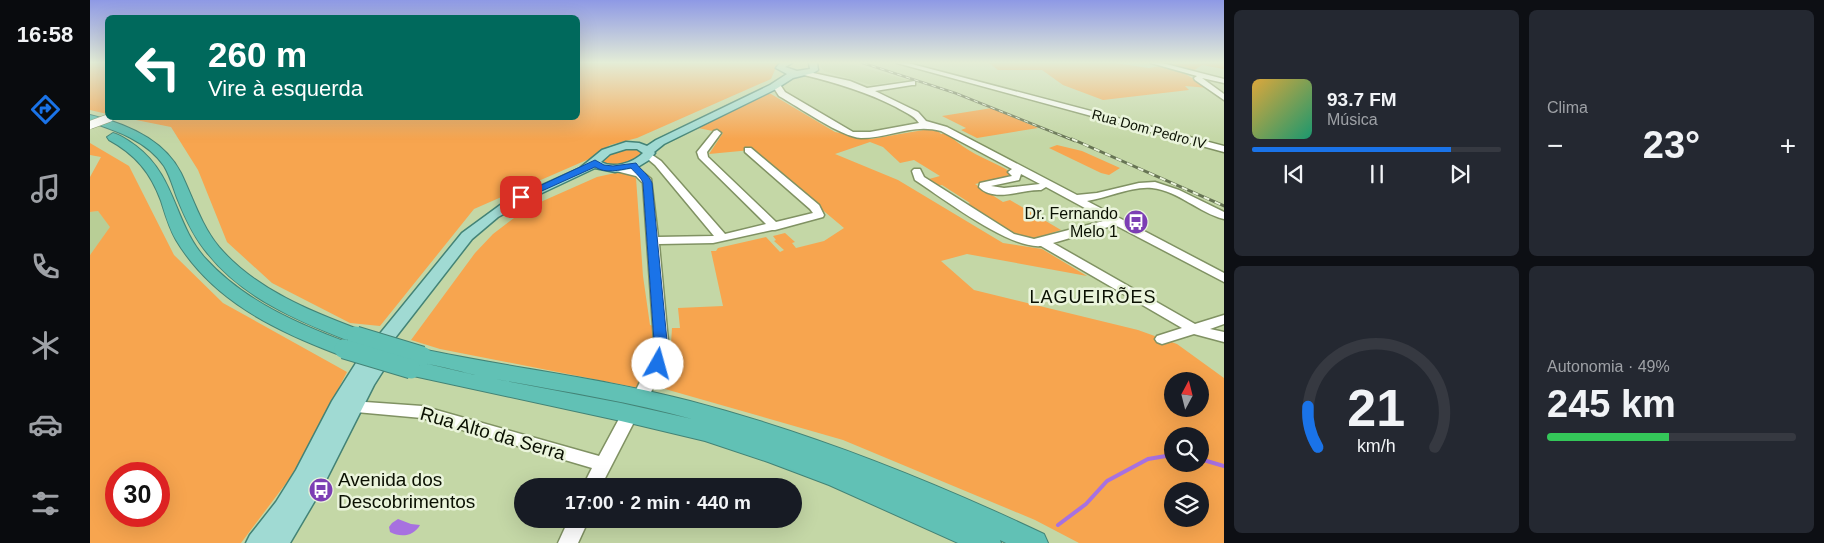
<!DOCTYPE html>
<html lang="pt">
<meta charset="utf-8">
<style>
body{margin:0;font-family:Arial,sans-serif;background:#242831;color:#f1f3f6;height:100vh;display:flex;flex-direction:column;font-size:19px;white-space:nowrap}
*{box-sizing:border-box;margin:0}
p{font-size:16px;color:#9ea1a6}
.icon{flex:none;width:28px;height:28px;fill:none;stroke:currentColor;stroke-width:2;stroke-linecap:round;stroke-linejoin:round}
.map{position:relative;flex:1;overflow:hidden}
.side{display:flex;flex-direction:column;gap:10px;padding:10px;background:#0d0f14;width:600px}
.side>*{flex:none}
.top-card{position:absolute;left:15px;top:15px;width:475px;height:105px;border-radius:8px;box-shadow:0 5px 20px #0002;background:#00695c;color:#fff;overflow:hidden}
.needle{width:32px;rotate:7deg}
.tools{position:absolute;left:1074px;top:372px;display:grid;gap:10px}
.tools a{display:grid;place-items:center;width:45px;height:45px;border-radius:50%;background:#171b24;box-shadow:0 5px 20px #0002;font-size:25px}
.speed{position:absolute;left:15px;top:462px;display:flex;gap:10px;font-size:25px;font-weight:700;text-align:center}
.speed>*{display:grid;place-content:center;width:65px;height:65px;border-radius:50%;background:#171b24;box-shadow:0 5px 20px #0002;line-height:1}
.speed .limit{border:8px solid #d22;background:#fff;color:#111}
.pin{position:absolute;display:grid;place-items:center;width:42px;height:42px;color:#fff;margin:-21px;border-radius:10px;box-shadow:0 2px 8px #0006}
.me{position:absolute;width:55px;margin:-28px;rotate:7deg;stroke-linejoin:round;filter:drop-shadow(0 0 4px #0008)}
.turn{display:flex;align-items:center;gap:18px;height:105px;padding:0 20px;font-size:22px}
.turn .icon{width:65px;height:65px;stroke-width:2.5}
.turn b{display:block;font-size:35px;line-height:42px}
.big{font-size:38px;font-weight:600;line-height:1.1}
.side .widget{flex:1;display:flex;flex-direction:column;justify-content:center;gap:8px;min-width:0;padding:0 18px;border-radius:8px;background:#242831}
.side .dial{align-items:center;gap:0}
.dial svg{height:130px;overflow:visible;fill:none;stroke:#363941;stroke-width:7;stroke-linecap:round;text-anchor:middle}
.dial text{fill:#f1f3f6;stroke:none}
.song{display:flex;align-items:center;gap:15px}
.cover{width:60px;height:60px;border-radius:8px;background:linear-gradient(135deg,hsl(40 70% 55%),hsl(160 70% 35%))}
.played{height:5px;border-radius:2px;background:linear-gradient(90deg,#1a73e8 80%,#363941 80%)}
.keys{display:flex;justify-content:space-around;direction:ltr}
.heat{display:flex;justify-content:space-between;align-items:center;font-size:28px;direction:ltr}
.charge{height:8px;border-radius:4px;background:linear-gradient(90deg,#34c759 49%,#363941 0)}
.side .tiles{flex:1;display:grid;gap:10px;grid-template-columns:repeat(2,1fr)}
.trip{position:absolute;left:424px;top:478px;width:288px;height:50px;border-radius:25px;background:#171b24;box-shadow:0 5px 20px #0002;font-weight:600;line-height:50px;text-align:center}
main{display:flex;flex:1;min-height:0}
.dock{display:flex;flex-direction:column;width:90px;justify-content:space-around;align-items:center;background:#090b0e;color:#9ea1a6}
.dock .icon{width:35px;height:35px}
.dock .current{color:#1a73e8}
.dock b{font-size:22px;color:#f1f3f6}
.map>svg:first-child{display:block}
.built{fill:#b8ce96}
.green{fill:#f7a54f;fill-rule:evenodd}
.water{fill:#a771e0}
.lines{fill:none;stroke-linecap:round;stroke-linejoin:round}
.stream{stroke:#a771e0;stroke-width:4}
.minor-casing{stroke:#809263;stroke-width:3}
.major-casing{stroke:#438376;stroke-width:3}
.highway-casing{stroke:#438376;stroke-width:2}
.minor{fill:#fff;fill-rule:evenodd}
.major{fill:#a0dad3;fill-rule:evenodd}
.highway{fill:#61c1b5;fill-rule:evenodd}
.rail-far1-casing{stroke:#677454;stroke-width:2.5}
.rail-casing{stroke:#677454;stroke-width:3}
.rail-far1{stroke:#eaf4db;stroke-width:1;stroke-dasharray:4.5;stroke-linecap:butt}
.rail{stroke:#eaf4db;stroke-width:2;stroke-dasharray:6;stroke-linecap:butt}
.minor-bridge-casing{stroke:#809263;stroke-width:9;stroke-linecap:butt}
.highway-bridge-casing{stroke:#438376;stroke-width:21;stroke-linecap:butt}
.minor-bridge{stroke:#fff;stroke-width:8}
.highway-bridge{stroke:#61c1b5;stroke-width:19}
.route{fill:#1a73e8;stroke:#114b97}
.labels{text-anchor:middle;stroke-width:5;stroke-linejoin:round;paint-order:stroke}
.far-street-label{font-size:14px;fill:#0a1002;stroke:#eaf4db}
.poi-label{font-size:16px;fill:#0a1002;stroke:#eaf4db;text-anchor:end}
.neighbourhood-label{font-size:18px;letter-spacing:1px;fill:#0a1002;stroke:#eaf4db}
.near-street-label{font-size:19px;fill:#0a1002;stroke:#eaf4db}
.near-poi-label{font-size:19px;fill:#0a1002;stroke:#eaf4db;text-anchor:start}
</style>
<main>
<nav class="dock">
<b>16:58</b>
<svg class="icon current" aria-label="directions" viewBox="0 0 24 24"><path d="M12 3l9 9-9 9-9-9zM9 14v-3h6M13 9l2 2-2 2"/></svg>
<svg class="icon" aria-label="music" viewBox="0 0 24 24"><path d="M9 18V5l10-2v13"/><circle cx="6" cy="18" r="3"/><circle cx="16" cy="16" r="3"/></svg>
<svg class="icon" aria-label="phone" viewBox="0 0 24 24"><path d="M5 4h4l2 5-3 2q2 4 5 5l2-3 5 2v4C11 20 4 13 5 4z"/></svg>
<svg class="icon" aria-label="climate" viewBox="0 0 24 24"><path d="M12 3v18M4 7l16 10M4 17L20 7"/></svg>
<svg class="icon" aria-label="car" viewBox="0 0 24 24"><path d="M5 17H2v-5l4-1 3-4h7l3 4 3 1v5h-3M9 17h6M6 11h13"/><circle cx="7" cy="17" r="2"/><circle cx="17" cy="17" r="2"/></svg>
<svg class="icon" aria-label="filters" viewBox="0 0 24 24"><path d="M4 7h16M4 17h16"/><circle cx="9" cy="7" r="2"/><circle cx="15" cy="17" r="2"/></svg>
</nav>
<div class="map">
<svg width="1134" height="543" viewBox="0 0 1134 543">
<rect width="100%" height="100%" fill="#c4d7a6"/>
<!-- built -->
<g class="built">
<polygon points="736,63 754,63 772,67 817,80 781,85 734,71 730,65"/>
<polygon points="8,211 21,227 0,255 0,212"/>
</g>
<!-- green -->
<g class="green">
<polygon points="0,63 17,63 17,114 0,110"/>
<polygon points="488,63 688,63 681,79 547,138 520,145 499,159 384,209 290,326 260,323 182,283 137,242 108,170 81,127 36,118 488,118"/>
<polygon points="899,63 1025,63 1059,68 1070,66 1092,72 1119,88 1095,86 1099,90 1013,100 973,85 952,70 908,70"/>
<polygon points="1134,63 1134,69 1112,65 1103,71 1081,64"/>
<path d="M676,94H681L745,132L781,139L845,128L853,132H849L851,134C859,132 861,138 867,142C881,154 904,162 921,172L924,176L885,184L913,202L920,200L971,230L943,239L923,235L876,205L880,203L852,185L847,186L840,182L839,179L850,176L824,160L810,163L793,147L780,142L745,154L808,180L913,243L952,249L997,276L877,254L851,261L884,290L1048,330L1087,344L1134,378V543H989L945,520L753,440L568,387L580,359L582,328H590L588,308L633,306L621,251H626L628,248L676,237L690,252L694,250L684,241L686,240L683,236L695,233L705,242L702,243L706,248L734,241L754,228L661,150L619,154L633,133L608,128ZM1082,381H1110V409H1082ZM1082,436H1110V464H1082ZM1082,491H1110V519H1082Z"/>
<polygon points="902,108 948,128 887,138 871,130 876,128 852,116"/>
<path d="M0,143L39,166L84,255L133,303L257,372L206,470L151,543H0V255L20,227L8,211L0,212V177L11,157L0,155ZM26,474H69V516H26Z"/>
<polygon points="967,145 992,151 1030,168 1019,175 1011,173 959,148"/>
<path d="M544,148L553,152V155C536,164 530,169 511,162C517,151 533,149 544,148Z"/>
<path d="M525,173H535L546,178L553,276L560,325L564,326C565,351 560,366 549,388L350,349L321,340L385,253L403,234L432,212L446,204L507,177Z"/>
</g>
<!-- water -->
<path class="water" d="M308,519L321,524L330,525C324,536 311,538 300,532L299,527L302,523Z"/>
<g class="lines">
<!-- stream -->
<g class="stream">
<polyline points="1110,459 1134,466"/>
<polyline points="968,525 996,504 1017,481 1058,459 1082,455"/>
</g>
<defs>
<g id="minor">
<polygon points="807,63 818,63 1134,146 1134,152"/>
<polygon points="1061,63 1072,63 1134,79 1134,83 1112,78 1134,94 1134,100 1105,80 1104,78 1107,76"/>
<path d="M714,71L760,81L777,88L825,81V85H822L785,91L828,112L836,121L857,127L987,195L1007,193L1049,183L1065,182L1089,190L1134,212V219C1109,213 1089,191 1062,188C1041,186 1018,198 997,201L1134,273V282L1025,225L963,243L1105,324L1134,315V324L1120,329L1134,332V342L1104,334L1072,344L1067,342L1065,339L1067,336L1092,328L951,246C919,249 854,199 825,180L822,171L824,169H830L834,177L924,234L944,239L1017,220L956,187L951,190C932,189 904,203 889,187L890,183L922,176L918,172L922,169L851,131C823,123 799,138 771,138C751,137 709,107 689,96L682,85L689,83L695,92L763,132H780L829,123C824,115 814,112 806,107C777,92 747,83 714,75ZM931,174L950,184L914,188L901,186L929,180Z"/>
<polygon points="627,130 631,133 617,152 618,157 686,222 723,213 720,209 655,152 655,148 661,148 729,205 734,215 733,217 685,230 682,230 623,243 569,244 578,341 575,364 560,394 554,396 548,394 546,390 559,364 564,341 553,183 546,176 526,171 524,169 529,166 550,170 561,179 568,237 624,236 565,165 553,155 558,152 571,161 635,234 676,224 609,158 607,152 624,131"/>
<polygon points="261,401 332,406 509,456 530,417 536,416 542,417 544,422 511,486 493,486 502,468 332,418 255,411 253,407 255,403"/>
<polygon points="479,519 499,519 488,543 468,543"/>
</g>
<path id="major" d="M690,63H702L695,67L707,71L720,69L719,63H727L728,70L723,73L703,78L686,89L574,144L564,152L565,153L559,160L546,168L525,172L505,168L452,193L408,217L382,239L298,347L302,348L305,352L284,385L230,492L200,543H156L160,535L186,502L206,470L242,401L266,363L372,233L413,203L490,168L512,150L536,142L549,143L557,146L566,140L680,85L697,74L686,68ZM536,149H547L553,153C543,163 523,169 511,162L520,154Z"/>
<g id="highway">
<path d="M0,115C34,123 74,139 91,173C103,198 111,225 129,247C166,290 222,312 273,331L276,336L273,341L266,343L259,341C208,321 153,298 118,254C104,238 95,218 87,198C83,187 80,176 74,166C57,141 27,131 0,122Z"/>
<path d="M23,133C31,135 39,141 46,146C86,176 84,223 115,258C154,301 208,324 261,344L264,349L261,354L254,356L247,354C184,330 122,300 86,240C79,228 75,214 71,201C61,173 45,154 19,140L17,137Z"/>
<path d="M332,349C421,368 512,378 600,401C722,433 840,480 954,534L958,543H916L910,540L911,543H868L739,485L678,462L615,441L531,421L314,374L310,369L314,364C329,359 371,372 389,376L325,361L322,356L325,351ZM405,379C470,391 537,401 602,419L531,403Z"/>
</g>
</defs>
<!-- minor casing -->
<use href="#minor" class="minor-casing"/>
<!-- major casing -->
<use href="#major" class="major-casing"/>
<!-- highway casing -->
<use href="#highway" class="highway-casing"/>
<!-- minor -->
<use href="#minor" class="minor"/>
<!-- major -->
<use href="#major" class="major"/>
<!-- highway -->
<use href="#highway" class="highway"/>
<defs>
<polyline id="rail-far1" points="773,63 865,93 985,141"/>
<polyline id="rail" points="982,139 1134,206"/>
</defs>
<!-- rail-far1 casing -->
<use href="#rail-far1" class="rail-far1-casing"/>
<!-- rail casing -->
<use href="#rail" class="rail-casing"/>
<!-- rail-far1 -->
<use href="#rail-far1" class="rail-far1"/>
<!-- rail -->
<use href="#rail" class="rail"/>
<defs>
<polyline id="minor-bridge" points="0,125 19,118"/>
<g id="highway-bridge">
<polyline points="266,336 332,356"/>
<polyline points="254,349 321,369"/>
</g>
</defs>
<!-- minor-bridge casing -->
<use href="#minor-bridge" class="minor-bridge-casing"/>
<!-- highway-bridge casing -->
<use href="#highway-bridge" class="highway-bridge-casing"/>
<!-- minor-bridge -->
<use href="#minor-bridge" class="minor-bridge"/>
<!-- highway-bridge -->
<use href="#highway-bridge" class="highway-bridge"/>
</g>
<!-- sky -->
<linearGradient id="sky" x2="0" y2="1"><stop stop-color="#8e99e5"/><stop offset="0.45" stop-color="#e4edd7"/><stop offset="1" stop-color="#e4edd7" stop-opacity="0"/></linearGradient>
<rect width="1134" height="139" fill="url(#sky)"/>
<!-- route -->
<path class="route" d="M505,160L514,165L523,166L546,163C551,170 559,175 562,183L577,341L572,368H563L561,364L564,341L553,183C551,177 545,173 541,168C529,170 516,174 505,167L434,199L431,200L426,197Z"/>
<!-- icons -->
<defs>
<symbol id="bus-disc" viewBox="-11 -11 22 22"><circle r="9.5" fill="#7c3eb4" stroke="#eaf4db"/><path d="M-5-6H5V4H4V6H2V4H-2V6H-4V4H-5ZM-3.5-4V0h7V-4ZM-3.5 1.2v1.5H-2V1.2ZM2 1.2v1.5H3.5V1.2Z" fill="#fff"/></symbol>
</defs>
<g fill-rule="evenodd">
<use href="#bus-disc" x="1032" y="208" width="28" height="28"/>
<use href="#bus-disc" x="217" y="476" width="28" height="28"/>
</g>
<g class="labels">
<!-- far-street labels -->
<g class="far-street-label">
<text transform="translate(1059 129) rotate(15)" y="5">Rua Dom Pedro IV</text>
</g>
<!-- poi labels -->
<g class="poi-label">
<text x="1028" y="219">Dr. Fernando<tspan x="1028" dy="18">Melo 1</tspan></text>
</g>
<!-- neighbourhood labels -->
<g class="neighbourhood-label">
<text x="1003" y="303">LAGUEIRÕES</text>
</g>
<!-- near-street labels -->
<g class="near-street-label">
<text transform="translate(403 433) rotate(16)" y="7">Rua Alto da Serra</text>
</g>
<!-- near-poi labels -->
<g class="near-poi-label">
<text x="248" y="486">Avenida dos<tspan x="248" dy="22">Descobrimentos</tspan></text>
</g>
</g>
</svg>
<div class="tools">
<a><svg class="needle" viewBox="-14 -14 28 28"><path d="M0-13l5 13h-10z" fill="#e53935"/><path d="M0 13l5-13h-10z" fill="#9ea1a6"/></svg></a>
<a><svg class="icon" aria-label="search" viewBox="0 0 24 24"><circle cx="10" cy="10" r="6"/><path d="M15 15l6 6"/></svg></a>
<a><svg class="icon" aria-label="layers" viewBox="0 0 24 24"><path d="M12 4l9 5-9 5-9-5zM3 14l9 5 9-5"/></svg></a>
</div>
<div class="speed"><div class="limit">30</div></div>
<div class="pin" style="left:431px;top:197px;background:#d93025"><svg class="icon" aria-label="arrive" viewBox="0 0 24 24"><path d="M6 21V4h12l-3 4 3 4H6"/></svg></div>
<svg class="me" style="left:568px;top:364px" viewBox="-20 -20 40 40"><circle r="19" fill="#fff"/><path d="M0-13L10 11 0 6-10 11z" fill="#1a73e8"/></svg>
<div class="trip">17:00 · 2 min · 440 m</div>
<div class="top-card">
<div class="turn"><svg class="icon" aria-label="left" viewBox="0 0 24 24"><path d="M17 20v-9H6M10 6l-5 5 5 5"/></svg><div><b>260 m</b>Vire à esquerda</div></div>
</div>
</div>
<section class="side">
<div class="tiles">
<div class="widget">
<div class="song"><i class="cover"></i><div><b>93.7 FM</b><p>Música</p></div></div>
<div class="played"></div>
<div class="keys"><svg class="icon" aria-label="previous" viewBox="0 0 24 24"><path d="M18 5L8 12l10 7zM5 5v14"/></svg><svg class="icon" aria-label="pause" viewBox="0 0 24 24"><path d="M8 5v14M16 5v14"/></svg><svg class="icon" aria-label="next" viewBox="0 0 24 24"><path d="M6 5l10 7-10 7zM19 5v14"/></svg></div>
</div>
<div class="widget"><p>Clima</p>
<div class="heat"><a>−</a><b class="big">23°</b><a>+</a></div>
</div>
<div class="widget dial"><svg viewBox="0 0 100 80">
<path d="M14 69A42 42 0 1 1 86 69"/>
<path d="M14 69A42 42 0 0 1 8 44" stroke="#1a73e8"/>
<text x="50" y="56" font-size="32" font-weight="700">21</text>
<text x="50" y="72" font-size="11">km/h</text>
</svg></div>
<div class="widget"><p>Autonomia · 49%</p><b class="big">245 km</b><div class="charge"></div></div>
</div>
</section>
</main>
